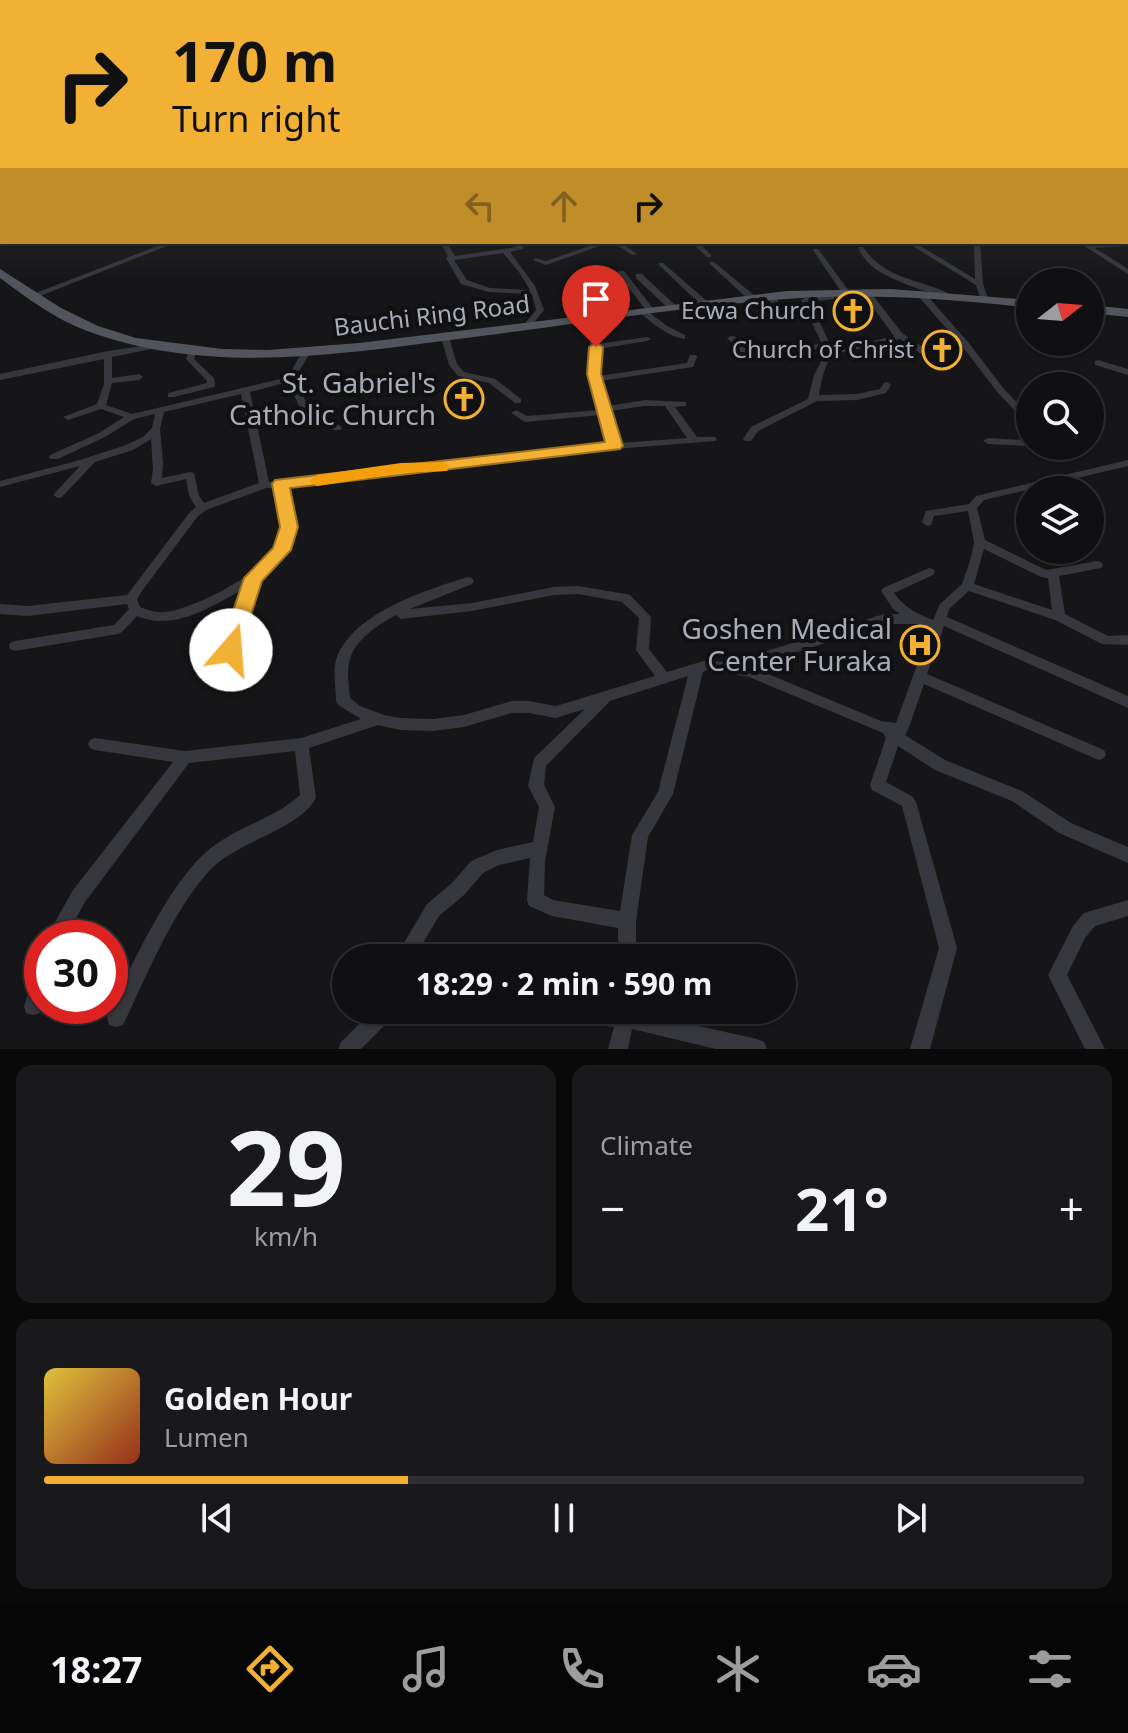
<!DOCTYPE html>
<meta charset="utf-8">
<style>
body{margin:0;font-family:"Noto Sans",sans-serif;background:#19191b;color:#f1f3f6;height:100vh;display:flex;flex-direction:column;font-size:30px;white-space:nowrap}
*{box-sizing:border-box;margin:0}
p{font-size:26px;color:#9c9d9f}
.icon{flex:none;width:44px;height:44px;fill:none;stroke:currentColor;stroke-width:2;stroke-linecap:round;stroke-linejoin:round}
.map{position:relative;height:1049px;overflow:hidden}
.drawer{display:flex;flex-direction:column;gap:16px;padding:16px;background:#09090a;flex:1}
.drawer>*{flex:none}
.top-card{position:absolute;left:0px;top:0px;width:1128px;height:244px;box-shadow:0 2px 6px #0004,0 0 0 2px #303032;background:#f2b134;color:#111;overflow:hidden}
.needle{width:52px;rotate:73deg}
.fabs{position:absolute;left:1016px;top:268px;display:grid;gap:16px}
.fabs a{display:grid;place-items:center;width:88px;height:88px;border-radius:50%;background:#101012;box-shadow:0 2px 6px #0004,0 0 0 2px #303032;font-size:40px}
.speed{position:absolute;left:24px;top:920px;display:flex;gap:16px;font-size:40px;font-weight:700;text-align:center}
.speed>*{display:grid;place-content:center;width:104px;height:104px;border-radius:50%;background:#101012;box-shadow:0 2px 6px #0004,0 0 0 2px #303032;line-height:1}
.speed .limit{border:12px solid #d22;background:#fff;color:#111}
.pin{position:absolute;display:grid;place-items:center;width:68px;height:68px;color:#fff;margin:-82px -34px;border-radius:50% 50% 50% 0;rotate:-45deg;box-shadow:0 0 8px #0007}
.pin .icon{rotate:45deg}
.me{position:absolute;width:88px;margin:-44px;rotate:18deg;stroke-linejoin:round;filter:drop-shadow(0 0 6px #0008)}
.turn{display:flex;align-items:center;gap:28px;height:168px;padding:0 40px;font-size:36px}
.turn .icon{width:104px;height:104px;stroke-width:2.5}
.turn b{display:block;font-size:56px;line-height:68px}
.lanes{display:flex;align-items:center;height:76px;padding:0 40px;background:#0003;justify-content:center;gap:40px;direction:ltr}
.lanes .off{opacity:.35}
.big{font-size:60px;font-weight:700;line-height:1.1}
.drawer .card{flex:1;display:flex;flex-direction:column;justify-content:center;gap:12px;min-width:0;padding:0 28px;border-radius:16px;background:#19191b}
.drawer .dial{align-items:center;gap:0}
.dial b{font-size:104px;line-height:1}
.song{display:flex;align-items:center;gap:24px}
.cover{width:96px;height:96px;border-radius:12px;background:linear-gradient(135deg,hsl(50 70% 55%),hsl(10 70% 35%))}
.played{height:8px;border-radius:4px;background:linear-gradient(90deg,#f2b134 35%,#303032 35%)}
.keys{display:flex;justify-content:space-around;direction:ltr}
.heat{display:flex;justify-content:space-between;align-items:center;font-size:44px;direction:ltr}
.drawer .tiles{flex:1;display:grid;gap:16px;grid-template-columns:1fr 1fr}
.card:last-child{grid-column:span 2}
.trip{position:absolute;left:332px;top:944px;width:464px;height:80px;border-radius:40px;background:#101012;box-shadow:0 2px 6px #0004,0 0 0 2px #303032;font-weight:700;line-height:80px;text-align:center}
.dock{display:flex;height:128px;justify-content:space-around;align-items:center;background:#060607;color:#9c9d9f}
.dock .icon{width:56px;height:56px}
.dock .selected{color:#f2b134}
.dock b{font-size:36px;color:#f1f3f6}
.map>svg:first-child{display:block}
.lines{fill:none;stroke-linecap:round;stroke-linejoin:round}
.street{fill:#37383d;fill-rule:evenodd}
.primary{fill:#53555c;fill-rule:evenodd}
.route{fill:#f2b134;stroke:#9d7322;stroke-width:2}
.slow{fill:#f59e0b}
.labels{text-anchor:middle;stroke-width:8;stroke-linejoin:round;paint-order:stroke}
.far-poi-label{font-size:24px;fill:#a8adb8;stroke:#111113;text-anchor:end}
.far-street-label{font-size:24px;fill:#a8adb8;stroke:#111113}
.poi-label{font-size:28px;fill:#a8adb8;stroke:#111113;text-anchor:end}
</style>
<div class="map">
<svg width="1128" height="1049" viewBox="0 0 1128 1049">
<rect width="100%" height="100%" fill="#161618"/>
<g class="lines">
<!-- street -->
<g class="street">
<polygon points="1126,134 1128,134 1128,138 1126,137"/>
<rect x="1126" y="143" width="2" height="4"/>
<rect x="1126" y="151" width="2" height="4"/>
<rect x="1126" y="164" width="2" height="4"/>
<polygon points="0,168 2,169 2,171 0,172"/>
<polygon points="1128,230 1128,234 1126,235 1126,231"/>
<polygon points="168,242 177,242 35,298 28,296"/>
<path d="M440,242H446L455,256L516,247L512,242H519L524,248L523,249L510,252L535,286L544,310L529,329H523L522,327L536,310L532,294L489,292L461,284L446,258L448,256ZM503,253L519,272L530,290L490,288L467,280L454,260Z"/>
<polygon points="601,242 611,242 546,265 533,260 536,258 546,261"/>
<polygon points="613,242 620,242 637,254 632,255"/>
<polygon points="691,242 698,242 711,255 711,257 707,257"/>
<polygon points="752,242 762,242 764,244 761,246"/>
<polygon points="906,242 914,242 975,279 974,242 980,242 983,284 988,299 987,301 981,301 976,285"/>
<polygon points="1078,242 1086,242 1089,244 1128,242 1128,246 1095,248 1128,269 1128,274"/>
<path d="M859,247H863C886,281 920,278 952,295C938,299 887,278 874,268C867,262 862,256 858,248Z"/>
<polygon points="814,249 818,249 849,291 848,293 842,293 813,250"/>
<polygon points="710,262 714,262 755,296 755,300 749,300 710,264"/>
<polygon points="659,263 663,263 708,302 708,306 702,306 659,265"/>
<path d="M618,271H624L655,311L650,313L667,326L685,335V339C668,337 654,324 641,314V310H646L628,287L592,292V288L625,283L617,273Z"/>
<polygon points="636,274 642,274 676,306 676,310 670,310 636,278"/>
<path d="M862,289H868L902,333L936,356V360H930L900,339L836,354C823,363 822,381 819,395L857,394L880,389L884,383L887,382L891,385L886,393L857,400L817,401L758,431L751,441H745L743,439L751,427L808,399L814,375L826,352L894,336L861,291Z"/>
<polygon points="917,291 923,291 968,342 1004,389 1030,416 1030,424 1027,423 998,393 962,346 917,295"/>
<polygon points="767,294 773,294 791,319 790,321 784,321 766,296"/>
<polygon points="831,295 834,295 834,299 810,302 831,346 830,348 747,356 744,355 727,338 731,336 734,336 749,350 822,344 801,300 805,298"/>
<path d="M580,317L587,319L598,339V344L647,337L651,339L647,341L598,349L599,376L687,363L690,355H696L697,357L693,367L600,381L608,406L645,400L686,402V406L675,407L697,437H715L717,439L715,441L615,449L433,471H401L287,487L295,527L288,550L259,580L236,654L231,655L226,654L225,650L245,588C213,606 174,632 137,616L122,632L118,634L15,651L10,649L9,646L10,643L15,641L114,625L129,609L127,604L28,616L0,614V604L28,606L127,595L190,512L196,507L189,496L186,479L156,486L151,483L153,469L151,439L133,450L95,462L62,497L58,498L53,495L80,466L0,487V481L80,460L126,445L143,437L152,428L155,414L134,419L105,437L58,459H50L49,457L50,455L99,433L124,417L101,409L68,420L63,417L97,404L104,384V359L0,380V374L108,351L161,343V347L112,357V378L139,374L143,377L139,380L112,383L106,405L132,414L280,379L288,376L303,351H309L310,353L295,378L307,404L340,426L342,428L340,430H334L300,408L288,382L250,392L269,482L291,481L401,465H433L609,444L601,415L525,422L511,413L516,410L527,416L599,410L590,374V339L579,319ZM241,394L259,483L204,503L199,496L194,473L190,472L162,478L163,463L160,429L164,412ZM645,406H665L687,438L619,443L609,411ZM266,488H276C280,507 288,530 277,549C261,573 193,610 164,612C155,613 148,610 140,607L137,599L142,591L198,516L206,510Z"/>
<polygon points="442,335 448,335 449,337 457,364 464,372 495,379 521,399 521,403 515,403 489,383 458,376 449,365 441,337"/>
<polygon points="191,347 197,347 198,349 194,359 214,378 215,385 214,387 174,397 168,397 168,393 207,383 207,381 186,359"/>
<polygon points="1098,360 1128,369 1128,375 1095,365 1095,361"/>
<polygon points="1030,432 1030,445 1028,446 988,444 983,441 988,438 1024,440 1027,433"/>
<path d="M1128,460V466L984,500L977,508L985,540L1046,570L1097,561L1101,562L1103,565L1101,568L1059,576L1065,614L1108,636L1128,635V645L1102,644L1055,620L969,591L949,609L947,617L1128,696V708L944,626L927,674L1104,750L1106,754L1104,758L1099,760L1094,758L924,684L908,730L905,735L945,760L1022,791L1071,823L1128,847V863L1059,833L1012,801L935,770L898,746L886,782L913,797L916,802L957,948L930,1049H910L939,948L902,806L872,790L870,785L886,738L883,733L749,677L707,670L703,672L673,794L648,837L636,921V958H618V928L552,916L529,906L527,900L530,858L499,865L483,873L464,895L439,916L414,958H395L427,904L452,883L471,861L497,850L533,842L539,807L528,786L534,758L585,709L556,718L529,713H512L464,727L433,731L400,730L378,725L309,748L316,798C299,830 237,841 210,870C173,910 147,975 123,1025L116,1027L109,1025L107,1018L109,1011C134,963 171,876 215,845C242,825 275,818 300,795L295,751L189,763L85,902L65,938H46L73,890L173,762L95,750L90,748L88,744L90,740L95,738L185,751L301,738L361,719L338,705L336,701C336,687 332,670 337,657C355,612 426,590 468,577L472,578L474,581L472,584L410,609L472,603L554,587L578,586L626,594L630,595L651,617L649,649L667,672L707,660L729,663L884,614H900L893,609L881,591L883,588L929,568L933,569L935,572L933,575L894,593C904,607 917,614 933,620L940,604L962,584L971,558L974,542L968,511L934,516L931,525L927,526L922,522L926,511L969,504L976,496ZM984,549L1041,577L1048,578L1052,610L974,584ZM578,594L622,602L639,618L636,650L655,676L556,706L529,701H512L464,715L433,719L400,718L384,715L360,706L350,698C349,686 346,672 350,659C356,639 378,625 396,615L401,619L472,611L554,595ZM884,624H916L930,629L896,723L881,721L751,667ZM688,676L658,792L632,835L620,911L553,900L544,895L545,861L555,807L544,785L546,766L610,701Z"/>
<polygon points="1128,900 1128,916 1095,926 1085,938 1067,975 1105,1049 1085,1049 1048,975 1073,926 1084,913"/>
<polygon points="42,967 42,1006 40,1013 33,1015 26,1013 24,1006 36,970"/>
<polygon points="373,1010 395,1010 393,1017 361,1049 338,1049 341,1042"/>
<polygon points="533,1010 636,1010 636,1012 757,1039 764,1042 767,1049 716,1049 632,1029 628,1049 608,1049 614,1027 542,1019 535,1017"/>
</g>
<!-- primary -->
<g class="primary">
<polygon points="2,175 2,181 0,182 0,176"/>
<path d="M0,269L61,308L98,326L136,338L222,349L268,350L359,343L787,291L891,289L1030,300V308C937,297 845,292 752,302C654,311 556,327 458,339C336,355 206,375 87,331C55,319 27,298 0,278Z"/>
<polygon points="1090,305 1128,309 1128,317 1090,313"/>
</g>
</g>
<!-- sky -->
<linearGradient id="sky" x2="0" y2="1"><stop stop-color="#0c0c0d"/><stop offset="0.48" stop-color="#363c48"/><stop offset="1" stop-color="#363c48" stop-opacity="0"/></linearGradient>
<rect width="1128" height="281" fill="url(#sky)"/>
<!-- route -->
<polygon class="route" points="596,343 603,347 601,374 623,446 620,449 290,488 298,527 291,550 262,581 238,655 231,658 223,655 220,650 244,578 273,548 280,527 272,484 275,480 605,442 587,374 589,347"/>
<!-- slow -->
<polygon class="slow" points="441,462 447,464 449,467 447,471 401,473 317,486 309,481 317,475 401,463"/>
<!-- icons -->
<defs>
<symbol id="church-ring" viewBox="-11 -11 22 22"><circle r="9.5" fill="#111113" stroke="#f2b134" stroke-width="1.5"/><path d="M-1.2-6h2.4v3.5h3.3v2.4h-3.3V6h-2.4V-.1h-3.3v-2.4h3.3Z" fill="#f2b134"/></symbol>
<symbol id="hospital-ring" viewBox="-11 -11 22 22"><circle r="9.5" fill="#111113" stroke="#f2b134" stroke-width="1.5"/><path d="M-5-5h3v3.5h4V-5h3V5h-3V1.5h-4V5h-3Z" fill="#f2b134"/></symbol>
</defs>
<g fill-rule="evenodd">
<use href="#church-ring" x="831" y="289" width="44" height="44"/>
<use href="#church-ring" x="920" y="328" width="44" height="44"/>
<use href="#church-ring" x="442" y="377" width="44" height="44"/>
<use href="#hospital-ring" x="898" y="623" width="44" height="44"/>
</g>
<g class="labels">
<!-- far-poi labels -->
<g class="far-poi-label">
<text x="825" y="319">Ecwa Church</text>
<text x="914" y="358">Church of Christ</text>
</g>
<!-- far-street labels -->
<g class="far-street-label">
<text transform="translate(432 316) rotate(-7)" y="8">Bauchi Ring Road</text>
</g>
<!-- poi labels -->
<g class="poi-label">
<text x="436" y="393">St. Gabriel's<tspan x="436" dy="32">Catholic Church</tspan></text>
<text x="892" y="639">Goshen Medical<tspan x="892" dy="32">Center Furaka</tspan></text>
</g>
</g>
</svg>
<div class="fabs">
<a><svg class="needle" viewBox="-14 -14 28 28"><path d="M0-13l5 13h-10z" fill="#e53935"/><path d="M0 13l5-13h-10z" fill="#9c9d9f"/></svg></a>
<a><svg class="icon" aria-label="search" viewBox="0 0 24 24"><circle cx="10" cy="10" r="6"/><path d="M15 15l6 6"/></svg></a>
<a><svg class="icon" aria-label="layers" viewBox="0 0 24 24"><path d="M12 4l9 5-9 5-9-5zM3 14l9 5 9-5"/></svg></a>
</div>
<div class="speed"><div class="limit">30</div></div>
<div class="pin" style="left:596px;top:347px;background:#d93025"><svg class="icon" aria-label="arrive" viewBox="0 0 24 24"><path d="M6 21V4h12l-3 4 3 4H6"/></svg></div>
<svg class="me" style="left:231px;top:650px" viewBox="-20 -20 40 40"><circle r="19" fill="#fff"/><path d="M0-13L10 11 0 6-10 11z" fill="#f2b134"/></svg>
<div class="trip">18:29 · 2 min · 590 m</div>
<div class="top-card">
<div class="turn"><svg class="icon" aria-label="right" viewBox="0 0 24 24"><path d="M7 20v-9h11M14 6l5 5-5 5"/></svg><div><b>170 m</b>Turn right</div></div>
<div class="lanes"><svg class="icon off" aria-label="left" viewBox="0 0 24 24"><path d="M17 20v-9H6M10 6l-5 5 5 5"/></svg><svg class="icon off" aria-label="ahead" viewBox="0 0 24 24"><path d="M12 20V5M6 11l6-6 6 6"/></svg><svg class="icon" aria-label="right" viewBox="0 0 24 24"><path d="M7 20v-9h11M14 6l5 5-5 5"/></svg></div>
</div>
</div>
<section class="drawer">
<div class="tiles">
<div class="card dial"><b>29</b><p>km/h</p></div>
<div class="card"><p>Climate</p>
<div class="heat"><a>−</a><b class="big">21°</b><a>+</a></div>
</div>
<div class="card">
<div class="song"><i class="cover"></i><div><b>Golden Hour</b><p>Lumen</p></div></div>
<div class="played"></div>
<div class="keys"><svg class="icon" aria-label="previous" viewBox="0 0 24 24"><path d="M18 5L8 12l10 7zM5 5v14"/></svg><svg class="icon" aria-label="pause" viewBox="0 0 24 24"><path d="M8 5v14M16 5v14"/></svg><svg class="icon" aria-label="next" viewBox="0 0 24 24"><path d="M6 5l10 7-10 7zM19 5v14"/></svg></div>
</div>
</div>
</section>
<nav class="dock">
<b>18:27</b>
<svg class="icon selected" aria-label="directions" viewBox="0 0 24 24"><path d="M12 3l9 9-9 9-9-9zM9 14v-3h6M13 9l2 2-2 2"/></svg>
<svg class="icon" aria-label="music" viewBox="0 0 24 24"><path d="M9 18V5l10-2v13"/><circle cx="6" cy="18" r="3"/><circle cx="16" cy="16" r="3"/></svg>
<svg class="icon" aria-label="phone" viewBox="0 0 24 24"><path d="M5 4h4l2 5-3 2q2 4 5 5l2-3 5 2v4C11 20 4 13 5 4z"/></svg>
<svg class="icon" aria-label="climate" viewBox="0 0 24 24"><path d="M12 3v18M4 7l16 10M4 17L20 7"/></svg>
<svg class="icon" aria-label="car" viewBox="0 0 24 24"><path d="M5 17H2v-5l4-1 3-4h7l3 4 3 1v5h-3M9 17h6M6 11h13"/><circle cx="7" cy="17" r="2"/><circle cx="17" cy="17" r="2"/></svg>
<svg class="icon" aria-label="filters" viewBox="0 0 24 24"><path d="M4 7h16M4 17h16"/><circle cx="9" cy="7" r="2"/><circle cx="15" cy="17" r="2"/></svg>
</nav>
